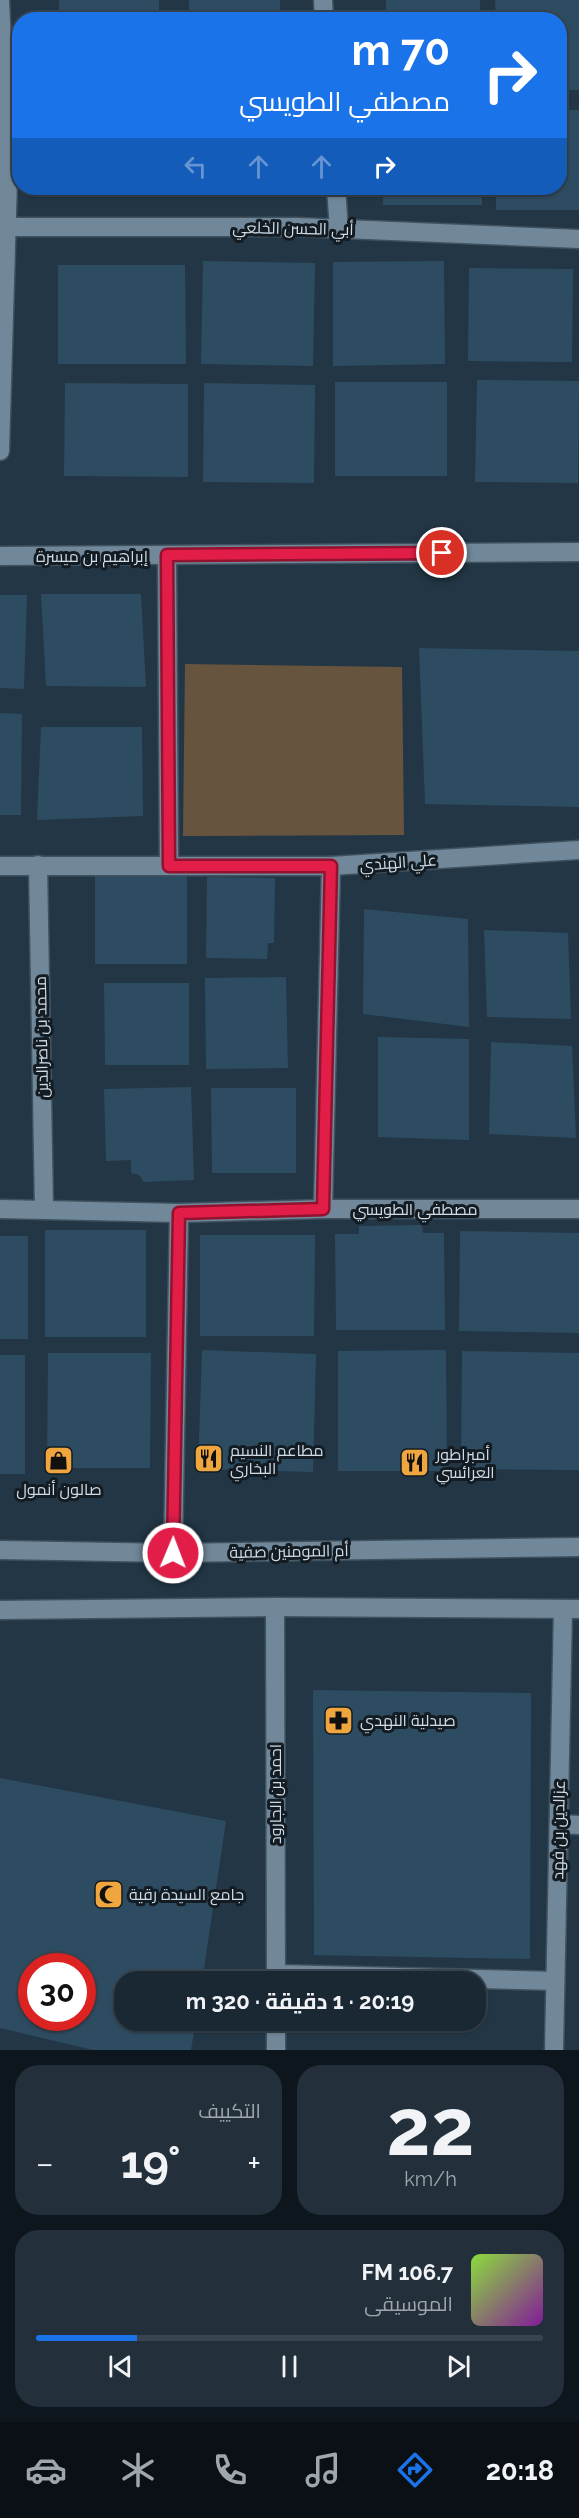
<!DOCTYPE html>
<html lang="ar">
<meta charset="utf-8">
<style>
body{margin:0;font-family:Raleway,Cairo,sans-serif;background:#23303c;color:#f1f3f6;direction:rtl;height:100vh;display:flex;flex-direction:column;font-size:22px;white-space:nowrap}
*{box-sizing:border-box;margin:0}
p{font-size:20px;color:#9fa6ac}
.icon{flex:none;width:33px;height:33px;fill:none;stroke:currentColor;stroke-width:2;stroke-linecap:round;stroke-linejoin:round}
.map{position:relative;height:2050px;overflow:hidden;direction:ltr}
.drawer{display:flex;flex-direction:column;gap:15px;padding:15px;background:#0e161d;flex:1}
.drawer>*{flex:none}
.hud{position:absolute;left:12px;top:12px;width:555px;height:183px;border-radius:24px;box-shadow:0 2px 4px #0004,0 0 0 2px #38444f;direction:rtl;background:#1a73e8;color:#fff;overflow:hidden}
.speed{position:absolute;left:18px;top:1953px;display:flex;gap:12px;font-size:30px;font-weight:700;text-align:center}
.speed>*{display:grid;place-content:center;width:78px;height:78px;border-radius:50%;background:#1a2834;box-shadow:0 2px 4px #0004,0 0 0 2px #38444f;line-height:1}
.speed .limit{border:9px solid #d22;background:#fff;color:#111}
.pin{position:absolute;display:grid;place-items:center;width:51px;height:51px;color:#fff;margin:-26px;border:3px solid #fff;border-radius:50%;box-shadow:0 2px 6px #0007}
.me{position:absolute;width:66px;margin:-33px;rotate:1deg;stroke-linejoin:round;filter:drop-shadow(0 0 4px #0008)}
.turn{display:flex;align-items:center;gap:21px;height:126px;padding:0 18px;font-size:27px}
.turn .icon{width:78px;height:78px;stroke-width:2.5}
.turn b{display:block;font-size:42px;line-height:51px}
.lanes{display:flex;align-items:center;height:57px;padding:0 18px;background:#0003;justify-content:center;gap:30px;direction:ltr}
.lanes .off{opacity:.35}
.big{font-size:45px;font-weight:700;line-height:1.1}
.drawer .card{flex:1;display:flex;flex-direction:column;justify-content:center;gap:9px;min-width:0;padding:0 21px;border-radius:24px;background:#23303c}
.drawer .dial{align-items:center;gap:0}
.dial b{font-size:78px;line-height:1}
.song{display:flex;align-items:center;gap:18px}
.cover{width:72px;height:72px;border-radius:9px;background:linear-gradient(135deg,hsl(90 70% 55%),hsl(290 70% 35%))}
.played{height:6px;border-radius:3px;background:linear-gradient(90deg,#1a73e8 20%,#38444f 20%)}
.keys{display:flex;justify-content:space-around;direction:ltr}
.heat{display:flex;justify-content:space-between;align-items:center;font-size:33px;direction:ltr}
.drawer .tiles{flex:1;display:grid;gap:15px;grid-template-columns:1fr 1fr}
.card:last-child{grid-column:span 2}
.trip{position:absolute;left:114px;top:1971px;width:372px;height:60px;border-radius:24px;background:#1a2834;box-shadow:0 2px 4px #0004,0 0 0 2px #38444f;font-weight:700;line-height:60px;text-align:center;direction:rtl}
.menu{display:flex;height:96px;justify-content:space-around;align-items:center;background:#0a1015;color:#9fa6ac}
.menu .icon{width:42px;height:42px}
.menu .selected{color:#1a73e8}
.menu b{font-size:27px;color:#f1f3f6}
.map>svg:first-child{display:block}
.green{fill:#66543f}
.building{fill:#2e4c61;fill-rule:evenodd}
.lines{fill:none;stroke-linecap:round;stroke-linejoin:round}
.minor-casing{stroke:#40525f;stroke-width:21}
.minor{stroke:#71889a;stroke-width:18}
.route-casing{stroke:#92132f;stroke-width:15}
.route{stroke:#e11d48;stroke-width:10}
.labels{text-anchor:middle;stroke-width:6;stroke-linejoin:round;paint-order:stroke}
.street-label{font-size:16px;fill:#cfdbe5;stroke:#131c23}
.poi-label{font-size:16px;fill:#cfdbe5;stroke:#131c23;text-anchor:start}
</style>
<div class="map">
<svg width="579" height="2050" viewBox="0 0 579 2050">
<rect width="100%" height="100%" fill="#223645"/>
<!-- green -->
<polygon class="green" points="185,664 402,667 404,835 183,836"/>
<!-- building -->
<g class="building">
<rect x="59" y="0" width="100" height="20"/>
<rect x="189" y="0" width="91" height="20"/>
<rect x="386" y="0" width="94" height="20"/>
<polygon points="495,0 579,0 579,90 560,90 560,20 496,20"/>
<polygon points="560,110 579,110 579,210 496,210 496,188 560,188"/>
<rect x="383" y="188" width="99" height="17"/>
<polygon points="203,261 315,263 313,366 201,364"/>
<polygon points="444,261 445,364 333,366 333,262"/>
<polygon points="58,265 185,265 186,364 58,364"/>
<polygon points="469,268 573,269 572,362 468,361"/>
<polygon points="477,380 579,381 578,483 475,482"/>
<rect x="335" y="382" width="112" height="94"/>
<polygon points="65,383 188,384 188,477 64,476"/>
<polygon points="204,383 315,385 314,483 203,482"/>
<polygon points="41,594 141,594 146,687 46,686"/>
<polygon points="0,595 27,595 24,689 0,688"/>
<polygon points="419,648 579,651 579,807 425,804"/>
<polygon points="0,713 22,714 21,815 0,815"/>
<polygon points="41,727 142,727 143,816 37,820"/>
<rect x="95" y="874" width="92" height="90"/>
<polygon points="207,877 275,878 274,943 268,943 267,959 206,958"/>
<polygon points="364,909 468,919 469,1027 363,1014"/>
<polygon points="484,930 568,933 571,1019 487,1017"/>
<polygon points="286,977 288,1068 206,1069 205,978"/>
<polygon points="104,983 189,983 189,1065 105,1065"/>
<polygon points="378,1037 469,1039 469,1140 378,1137"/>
<polygon points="491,1042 572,1046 576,1138 489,1134"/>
<polygon points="191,1087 194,1180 144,1182 139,1175 131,1173 131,1160 106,1161 104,1089"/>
<polygon points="211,1088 296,1088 296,1173 212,1173"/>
<polygon points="422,1225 423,1233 444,1233 445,1330 336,1330 335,1234 359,1234 359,1226"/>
<rect x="45" y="1230" width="101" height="107"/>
<polygon points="460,1231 579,1233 579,1333 459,1331"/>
<polygon points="200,1235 315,1235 314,1336 200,1336"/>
<rect x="0" y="1236" width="28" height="103"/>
<polygon points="202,1350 316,1354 313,1472 198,1469"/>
<polygon points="446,1350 447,1471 338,1471 338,1351"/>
<polygon points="462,1351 579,1353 579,1470 461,1469"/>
<polygon points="48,1353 151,1353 150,1468 47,1468"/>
<rect x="0" y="1355" width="25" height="119"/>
<polygon points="313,1690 531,1693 530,1959 314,1955"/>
<path d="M0,1778L226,1821L202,1982H124V2020H196L191,2050H93L0,2028ZM32,1966H82V2018H32Z"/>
</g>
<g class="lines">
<defs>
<g id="minor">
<polyline points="323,0 324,20"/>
<polyline points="336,188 339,229"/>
<polyline points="7,227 297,227 579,239"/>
<polyline points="0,451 8,179 0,0"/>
<polyline points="167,555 169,865"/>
<polyline points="0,556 579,552"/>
<polyline points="38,865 44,1209"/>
<polyline points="0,866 331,866 579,850"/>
<polyline points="0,1209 179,1213 323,1209 579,1209"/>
<polyline points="323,1209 331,866"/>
<polyline points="0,1550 173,1553 579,1547"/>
<polyline points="173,1553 179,1213"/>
<polyline points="275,1607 276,1982"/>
<polyline points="0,1610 275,1607 579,1609"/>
<polyline points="559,1824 579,1825"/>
<polyline points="276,1974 555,1981"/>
<polyline points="276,2020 276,2050"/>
<polyline points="554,2050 563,1609"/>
</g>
</defs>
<!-- minor casing -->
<use href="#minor" class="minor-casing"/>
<!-- minor -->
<use href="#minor" class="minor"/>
</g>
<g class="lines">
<defs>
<polyline id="route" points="173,1553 179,1213 323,1209 331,866 169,866 167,555 442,553"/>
</defs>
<!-- route casing -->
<use href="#route" class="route-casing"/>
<!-- route -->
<use href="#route" class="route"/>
</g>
<!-- icons -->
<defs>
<symbol id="restaurant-square" viewBox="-11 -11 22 22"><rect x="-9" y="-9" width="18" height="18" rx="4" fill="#f0a63e" stroke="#131c23"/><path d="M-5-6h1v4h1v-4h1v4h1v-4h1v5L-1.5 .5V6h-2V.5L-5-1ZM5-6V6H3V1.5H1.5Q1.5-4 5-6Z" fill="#111"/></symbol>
<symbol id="shop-square" viewBox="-11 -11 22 22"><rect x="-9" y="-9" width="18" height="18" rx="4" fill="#f0a63e" stroke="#131c23"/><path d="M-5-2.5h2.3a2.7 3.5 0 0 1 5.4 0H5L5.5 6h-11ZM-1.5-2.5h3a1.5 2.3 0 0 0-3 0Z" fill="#111"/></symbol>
<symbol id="pharmacy-square" viewBox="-11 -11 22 22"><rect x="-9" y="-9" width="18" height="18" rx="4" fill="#f0a63e" stroke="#131c23"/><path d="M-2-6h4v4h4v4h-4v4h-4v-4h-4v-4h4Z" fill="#111"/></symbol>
<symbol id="mosque-square" viewBox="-11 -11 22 22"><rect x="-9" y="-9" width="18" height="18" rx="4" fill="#f0a63e" stroke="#131c23"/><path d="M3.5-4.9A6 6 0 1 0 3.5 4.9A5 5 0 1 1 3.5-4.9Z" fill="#111"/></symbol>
</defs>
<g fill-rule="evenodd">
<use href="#restaurant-square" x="192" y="1442" width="33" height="33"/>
<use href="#shop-square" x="42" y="1444" width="33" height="33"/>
<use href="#restaurant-square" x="398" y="1446" width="33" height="33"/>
<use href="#pharmacy-square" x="322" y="1704" width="33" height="33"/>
<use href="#mosque-square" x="92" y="1878" width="33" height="33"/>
</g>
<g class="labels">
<!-- street labels -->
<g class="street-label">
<text transform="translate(293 228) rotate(1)" y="6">أبي الحسن الخلعي</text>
<text x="92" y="562">إبراهيم بن ميسرة</text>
<text transform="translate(398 862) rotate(-4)" y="6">علي الهندي</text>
<text transform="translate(41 1037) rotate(-91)" y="6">محمد بن ناصرالدين</text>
<text x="415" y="1215">مصطفي الطويسي</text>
<text transform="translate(289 1551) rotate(-1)" y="6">أم المومنين صفية</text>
<text transform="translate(275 1794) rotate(-90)" y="6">احمد بن الجارود</text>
<text transform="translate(558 1830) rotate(-89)" y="6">عزالدين بن فهد</text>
</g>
<!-- poi labels -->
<g class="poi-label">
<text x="230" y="1456">مطاعم النسيم<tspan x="230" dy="18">البخاري</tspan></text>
<text x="436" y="1460">أمبراطور<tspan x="436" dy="18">العرائسي</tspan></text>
<text x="59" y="1495" text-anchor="middle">صالون أنمول</text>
<text x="360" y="1726">صيدلية النهدي</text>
<text x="129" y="1900">جامع السيدة رقية</text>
</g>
</g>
</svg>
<div class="speed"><div class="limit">30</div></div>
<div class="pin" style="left:442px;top:553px;background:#d93025"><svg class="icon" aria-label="arrive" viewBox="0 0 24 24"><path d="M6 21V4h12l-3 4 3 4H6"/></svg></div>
<svg class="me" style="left:173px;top:1553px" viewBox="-20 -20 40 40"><circle r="17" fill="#e11d48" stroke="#fff" stroke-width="3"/><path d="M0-11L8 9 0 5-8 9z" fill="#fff"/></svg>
<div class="trip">20:19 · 1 دقيقة · 320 m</div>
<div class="hud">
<div class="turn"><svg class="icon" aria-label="right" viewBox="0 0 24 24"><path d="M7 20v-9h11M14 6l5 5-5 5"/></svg><div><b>70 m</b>مصطفي الطويسي</div></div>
<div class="lanes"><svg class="icon off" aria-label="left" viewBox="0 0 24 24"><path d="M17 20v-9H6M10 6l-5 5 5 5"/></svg><svg class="icon off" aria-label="ahead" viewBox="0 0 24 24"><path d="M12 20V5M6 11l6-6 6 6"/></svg><svg class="icon off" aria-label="ahead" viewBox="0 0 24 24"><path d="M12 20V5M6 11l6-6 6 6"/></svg><svg class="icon" aria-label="right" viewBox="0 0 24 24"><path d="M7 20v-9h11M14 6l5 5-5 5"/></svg></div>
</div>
</div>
<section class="drawer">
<div class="tiles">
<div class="card dial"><b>22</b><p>km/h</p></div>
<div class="card"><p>التكييف</p>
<div class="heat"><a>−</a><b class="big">19°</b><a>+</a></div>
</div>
<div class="card">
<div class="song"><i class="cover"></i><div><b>106.7 FM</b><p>الموسيقى</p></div></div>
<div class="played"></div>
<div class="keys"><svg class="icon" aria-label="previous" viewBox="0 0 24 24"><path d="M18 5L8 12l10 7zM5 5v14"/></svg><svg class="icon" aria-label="pause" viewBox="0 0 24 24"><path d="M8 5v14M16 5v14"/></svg><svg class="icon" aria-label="next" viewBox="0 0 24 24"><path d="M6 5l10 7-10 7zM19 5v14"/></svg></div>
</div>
</div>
</section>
<nav class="menu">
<b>20:18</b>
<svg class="icon selected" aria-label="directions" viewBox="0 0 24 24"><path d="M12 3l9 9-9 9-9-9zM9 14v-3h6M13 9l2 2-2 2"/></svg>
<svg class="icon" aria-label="music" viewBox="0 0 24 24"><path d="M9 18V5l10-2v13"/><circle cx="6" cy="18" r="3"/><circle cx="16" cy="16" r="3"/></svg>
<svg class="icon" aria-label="phone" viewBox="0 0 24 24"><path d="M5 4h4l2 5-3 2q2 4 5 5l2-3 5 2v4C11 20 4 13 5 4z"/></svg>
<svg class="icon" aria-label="climate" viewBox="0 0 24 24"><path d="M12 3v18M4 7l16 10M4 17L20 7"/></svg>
<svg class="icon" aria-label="car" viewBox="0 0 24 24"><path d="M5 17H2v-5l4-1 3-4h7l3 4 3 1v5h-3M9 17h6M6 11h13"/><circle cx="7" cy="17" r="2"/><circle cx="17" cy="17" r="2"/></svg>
</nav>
